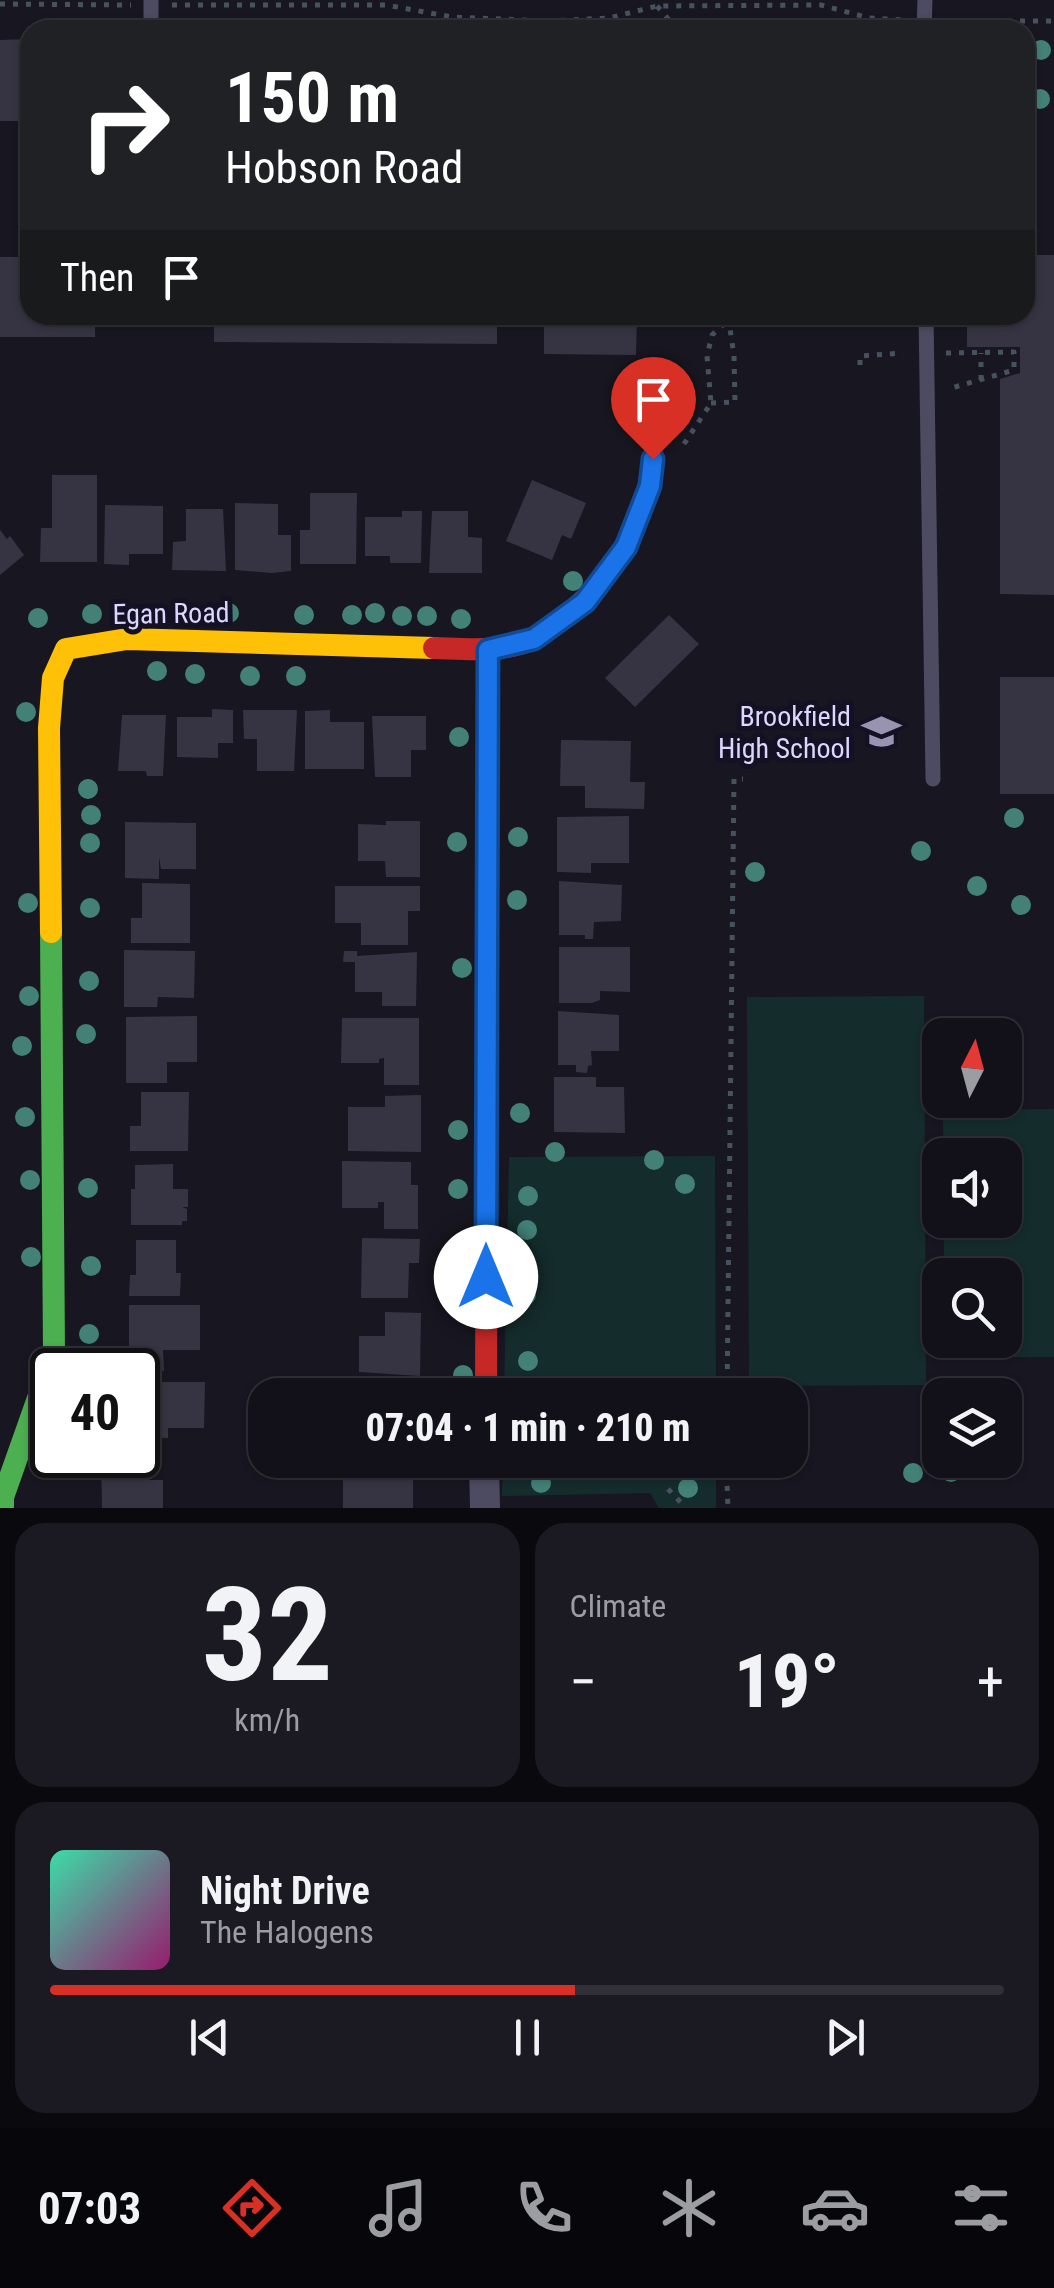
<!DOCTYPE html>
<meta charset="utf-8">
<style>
body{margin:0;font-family:"Roboto Condensed",sans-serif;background:#1b1921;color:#f1f3f6;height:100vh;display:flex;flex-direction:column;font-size:38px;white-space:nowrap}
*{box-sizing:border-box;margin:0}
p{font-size:32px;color:#9c9da2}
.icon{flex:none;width:55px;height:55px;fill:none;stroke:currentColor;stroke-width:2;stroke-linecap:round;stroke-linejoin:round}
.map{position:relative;height:1508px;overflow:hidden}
.sheet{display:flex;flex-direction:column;gap:15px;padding:15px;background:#0a090d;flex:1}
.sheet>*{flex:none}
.guide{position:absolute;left:20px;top:20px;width:1015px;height:305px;border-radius:30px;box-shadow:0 2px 8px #0004,0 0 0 2px #313037;background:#202124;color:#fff;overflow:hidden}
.needle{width:65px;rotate:6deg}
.fabs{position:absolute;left:922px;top:1018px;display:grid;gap:20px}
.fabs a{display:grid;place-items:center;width:100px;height:100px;border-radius:20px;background:#121018;box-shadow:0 2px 8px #0004,0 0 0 2px #313037;font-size:50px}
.speed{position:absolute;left:30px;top:1348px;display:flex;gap:20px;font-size:50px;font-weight:700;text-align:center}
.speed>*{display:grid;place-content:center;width:130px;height:130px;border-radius:50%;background:#121018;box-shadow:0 2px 8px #0004,0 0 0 2px #313037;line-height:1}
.speed .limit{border:5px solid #111;border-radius:15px;background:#fff;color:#111}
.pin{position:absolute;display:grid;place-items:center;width:85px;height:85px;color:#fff;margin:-102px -42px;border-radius:50% 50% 50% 0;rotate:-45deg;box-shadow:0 0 10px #0007}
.pin .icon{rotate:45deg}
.me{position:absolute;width:110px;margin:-55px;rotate:0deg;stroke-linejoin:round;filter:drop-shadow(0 0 8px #0008)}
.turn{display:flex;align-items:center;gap:35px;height:210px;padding:0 40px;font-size:45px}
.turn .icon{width:130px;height:130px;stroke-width:2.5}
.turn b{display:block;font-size:70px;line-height:85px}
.then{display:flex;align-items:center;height:95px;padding:0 40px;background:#0003;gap:20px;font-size:38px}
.big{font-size:75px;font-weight:800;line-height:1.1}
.sheet .tile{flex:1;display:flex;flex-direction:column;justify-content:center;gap:15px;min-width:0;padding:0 35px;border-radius:30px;background:#1b1921}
.sheet .dial{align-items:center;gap:0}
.dial b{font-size:130px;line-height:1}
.song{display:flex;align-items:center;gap:30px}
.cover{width:120px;height:120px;border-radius:15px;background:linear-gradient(135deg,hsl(160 70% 55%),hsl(320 70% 35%))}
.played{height:10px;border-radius:5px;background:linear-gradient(90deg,#d93025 55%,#313037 55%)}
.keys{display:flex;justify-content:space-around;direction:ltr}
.heat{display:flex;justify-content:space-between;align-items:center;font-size:55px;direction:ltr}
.sheet .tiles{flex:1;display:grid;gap:15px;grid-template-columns:1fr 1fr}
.tile:last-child{grid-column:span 2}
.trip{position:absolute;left:248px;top:1378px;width:560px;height:100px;border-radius:30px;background:#121018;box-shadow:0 2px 8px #0004,0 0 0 2px #313037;font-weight:800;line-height:100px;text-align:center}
.menu{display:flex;height:160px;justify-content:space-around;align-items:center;background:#07060a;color:#9c9da2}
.menu .icon{width:70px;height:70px}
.menu .current{color:#d93025}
.menu b{font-size:45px;color:#f1f3f6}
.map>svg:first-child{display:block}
.green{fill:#152c2c}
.building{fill:#363442}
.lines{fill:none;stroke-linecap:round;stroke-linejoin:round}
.path{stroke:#47525f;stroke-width:5;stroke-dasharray:5 8;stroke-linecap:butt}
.lane{stroke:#4d4b61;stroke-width:15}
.street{stroke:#4d4b61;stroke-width:30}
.fast{stroke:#4caf50;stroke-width:22}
.slow{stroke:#ffc107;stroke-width:22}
.jam{stroke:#c62828;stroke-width:22}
.tree{fill:#438177}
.route-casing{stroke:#114b97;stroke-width:25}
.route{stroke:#1a73e8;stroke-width:18}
.labels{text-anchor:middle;stroke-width:10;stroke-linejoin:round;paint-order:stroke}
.street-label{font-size:28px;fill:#dcd7fd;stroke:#141125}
.poi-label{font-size:28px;fill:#dcd7fd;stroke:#141125;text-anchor:end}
</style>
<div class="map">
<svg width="1054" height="1508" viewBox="0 0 1054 1508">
<rect width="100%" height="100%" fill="#181620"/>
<!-- green -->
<g class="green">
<polygon points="924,996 926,1385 749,1386 747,997"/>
<polygon points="1054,1109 1054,1357 944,1357 944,1340 1005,1340 1005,1275 944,1275 944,1220 1005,1220 1005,1155 943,1155 943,1110"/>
<polygon points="715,1156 716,1395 504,1395 509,1157"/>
<polygon points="503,1460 716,1460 716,1508 659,1508 650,1493 502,1496"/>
</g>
<!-- building -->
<g class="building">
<polygon points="30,39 30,121 0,121 0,40"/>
<polygon points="1025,255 1054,255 1054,595 1000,594 1000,379 1020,373 1020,347 967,347 967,315 1025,315"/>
<polygon points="0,257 30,257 30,315 95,315 95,337 0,337"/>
<polygon points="214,315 497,315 497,344 214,342"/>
<polygon points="544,315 637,315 636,355 544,354"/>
<polygon points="52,475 97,475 97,562 40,562 41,528 52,528"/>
<polygon points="532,480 586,503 571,539 562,535 552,560 506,541"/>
<polygon points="310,493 357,493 356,564 300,564 300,530 310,530"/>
<polygon points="235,503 278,504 278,535 291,535 291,571 271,573 235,570"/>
<polygon points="105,505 163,506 163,554 129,554 129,565 104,564"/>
<polygon points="186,509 223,509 226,571 172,570 173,542 186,541"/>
<polygon points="402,511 422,511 421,563 390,563 390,556 365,556 365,517 402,517"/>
<polygon points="432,511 468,511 468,537 482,538 482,573 429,573"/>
<polygon points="0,530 7,539 10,536 24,555 0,575"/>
<polygon points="669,615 699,644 635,707 605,678"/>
<rect x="1000" y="677" width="54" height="117"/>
<polygon points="212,709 233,710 233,743 218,743 218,758 177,757 177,717 212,717"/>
<polygon points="243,710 297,710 294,771 257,771 257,739 244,739"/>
<polygon points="330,710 330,722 364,722 364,769 305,769 305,711"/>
<polygon points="122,715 166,715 163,776 147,776 146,771 118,771"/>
<polygon points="372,716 426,716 426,750 411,750 411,777 375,777"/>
<polygon points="561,740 631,741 630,782 645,782 644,809 585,808 585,786 560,786"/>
<polygon points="629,816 629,863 591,863 591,873 557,872 557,817"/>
<polygon points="386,821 420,821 420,877 386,877 385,861 358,861 358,824 386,825"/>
<polygon points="125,822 196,823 196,869 161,869 159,857 159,879 125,878"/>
<polygon points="559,881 622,885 621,921 594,922 593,939 585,939 585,935 559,935"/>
<polygon points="142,883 190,884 190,943 131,943 131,918 142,918"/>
<polygon points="335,886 420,886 420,911 408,911 408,945 361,945 361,923 335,923"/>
<polygon points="559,947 630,947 630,992 600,991 600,1000 592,1003 559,1003"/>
<polygon points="124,950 195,951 194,998 158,997 157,1007 124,1007"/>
<polygon points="344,951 357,951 357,956 417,952 416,1006 382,1006 382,992 355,992 355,962 343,962"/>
<polygon points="558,1011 619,1015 619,1051 591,1051 592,1065 588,1066 587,1073 576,1072 576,1065 558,1065"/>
<polygon points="197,1016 197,1062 167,1062 167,1083 126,1083 126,1017"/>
<polygon points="342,1018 419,1018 419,1085 384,1085 384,1058 379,1059 379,1063 341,1063"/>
<polygon points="554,1077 596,1077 596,1087 624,1087 625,1133 554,1132"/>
<polygon points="141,1092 189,1092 188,1151 130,1151 130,1126 141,1126"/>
<polygon points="421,1095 421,1152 348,1151 348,1107 385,1107 385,1096"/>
<polygon points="342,1161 411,1162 411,1185 418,1185 418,1229 384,1229 384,1202 378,1202 378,1208 342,1208"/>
<polygon points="173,1164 173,1189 188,1189 188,1207 182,1207 187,1209 187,1221 182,1221 182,1225 131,1225 131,1189 135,1189 135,1165"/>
<polygon points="362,1238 420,1239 419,1263 409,1263 408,1298 361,1298"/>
<polygon points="136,1240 176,1240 176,1273 181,1273 180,1296 129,1296 130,1275 136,1275"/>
<polygon points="129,1305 200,1305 200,1350 163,1350 164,1371 129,1370"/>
<polygon points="385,1312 421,1313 420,1376 359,1372 359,1336 385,1336"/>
<polygon points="138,1382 205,1382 204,1428 168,1428 168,1438 138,1437"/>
<rect x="385" y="1385" width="33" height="10"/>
<polygon points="136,1456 136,1470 149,1469 149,1480 163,1480 163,1508 102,1508 101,1457"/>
<polygon points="379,1460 413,1460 413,1508 343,1508 343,1471 380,1471"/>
</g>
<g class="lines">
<!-- path -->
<g class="path">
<polyline points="0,4 131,5"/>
<polyline points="172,5 386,5 452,17 548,21 609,18 657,6 821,5 869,18 906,20"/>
<polyline points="657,6 678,30"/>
<polyline points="942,21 1054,21"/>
<polyline points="946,353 1014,352 1014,370 948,389"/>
<polyline points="860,365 860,356 903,353"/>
<polyline points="981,380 981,353"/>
<polyline points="711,403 735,402 734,356 728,315"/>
<polyline points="654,427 656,365"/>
<polyline points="684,444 711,403 707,356 712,335 729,319"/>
<polyline points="727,1395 734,779 743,779"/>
<polyline points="726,1460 728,1508"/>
<polyline points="668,1489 686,1508"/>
</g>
<!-- lane -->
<g class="lane">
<polyline points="151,0 151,30"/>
<polyline points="924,30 925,0"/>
<polyline points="926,315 933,779"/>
</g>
<!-- street -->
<polyline class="street" points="484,1460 485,1508"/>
<!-- fast -->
<polyline class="fast" points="3,1508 3,1497 54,1353 51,932"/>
<!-- slow -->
<g class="slow">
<polyline points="488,795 488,650"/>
<polyline points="51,932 49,728 53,678 66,649 127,639 434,648"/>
</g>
<!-- jam -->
<g class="jam">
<path d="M434,648C467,649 503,653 534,639C543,635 551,627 559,621C611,583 646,523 653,459"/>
<polyline points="486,1395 488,795"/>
</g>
</g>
<!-- trees -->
<g class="tree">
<circle cx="1041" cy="50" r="10"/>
<circle cx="1040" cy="99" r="10"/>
<circle cx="573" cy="581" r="10"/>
<circle cx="229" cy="613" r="10"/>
<circle cx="375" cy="613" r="10"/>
<circle cx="92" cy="614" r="10"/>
<circle cx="304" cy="615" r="10"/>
<circle cx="352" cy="615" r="10"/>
<circle cx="402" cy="616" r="10"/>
<circle cx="427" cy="616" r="10"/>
<circle cx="38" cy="618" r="10"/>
<circle cx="461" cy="619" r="10"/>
<circle cx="157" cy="671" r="10"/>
<circle cx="195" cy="674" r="10"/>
<circle cx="250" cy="676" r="10"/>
<circle cx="296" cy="676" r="10"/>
<circle cx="26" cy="712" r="10"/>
<circle cx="459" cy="737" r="10"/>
<circle cx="88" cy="789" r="10"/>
<circle cx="91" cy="815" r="10"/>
<circle cx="1014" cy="818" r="10"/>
<circle cx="518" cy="837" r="10"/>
<circle cx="457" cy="842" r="10"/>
<circle cx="90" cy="843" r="10"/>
<circle cx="921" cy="851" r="10"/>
<circle cx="755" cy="872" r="10"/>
<circle cx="977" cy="886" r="10"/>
<circle cx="517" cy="900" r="10"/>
<circle cx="28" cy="903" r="10"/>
<circle cx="1021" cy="905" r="10"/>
<circle cx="90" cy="908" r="10"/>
<circle cx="462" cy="968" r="10"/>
<circle cx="89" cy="981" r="10"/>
<circle cx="29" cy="996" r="10"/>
<circle cx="86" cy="1034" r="10"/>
<circle cx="22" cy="1046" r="10"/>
<circle cx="520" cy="1113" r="10"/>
<circle cx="25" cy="1117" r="10"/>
<circle cx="458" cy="1130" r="10"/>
<circle cx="555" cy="1152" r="10"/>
<circle cx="654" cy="1160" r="10"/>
<circle cx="30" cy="1180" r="10"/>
<circle cx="685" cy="1184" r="10"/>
<circle cx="88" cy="1188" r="10"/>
<circle cx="458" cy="1189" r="10"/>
<circle cx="528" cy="1196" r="10"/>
<circle cx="527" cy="1230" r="10"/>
<circle cx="31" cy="1257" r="10"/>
<circle cx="91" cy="1266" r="10"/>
<circle cx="461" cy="1292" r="10"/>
<circle cx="526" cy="1295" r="10"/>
<circle cx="89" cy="1334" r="10"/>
<circle cx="528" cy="1361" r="10"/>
<circle cx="463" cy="1375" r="10"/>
<circle cx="951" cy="1472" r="10"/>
<circle cx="913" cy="1473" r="10"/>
<circle cx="541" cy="1483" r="10"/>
<circle cx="688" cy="1488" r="10"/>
</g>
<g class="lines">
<defs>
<polyline id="route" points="486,1277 488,650 534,639 585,602 626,547 650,486 653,459"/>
</defs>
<!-- route casing -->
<use href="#route" class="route-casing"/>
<!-- route -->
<use href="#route" class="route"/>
</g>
<!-- icons -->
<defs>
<symbol id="school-bare" viewBox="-9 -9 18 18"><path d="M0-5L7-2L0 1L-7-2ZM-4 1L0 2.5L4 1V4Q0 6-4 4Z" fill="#9793b0" stroke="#141125" stroke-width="2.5" paint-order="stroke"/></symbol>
</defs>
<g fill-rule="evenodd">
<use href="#school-bare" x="854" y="704" width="55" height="55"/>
</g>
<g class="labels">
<!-- street labels -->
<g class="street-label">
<text transform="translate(171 613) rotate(-1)" y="10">Egan Road</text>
</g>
<!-- poi labels -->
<g class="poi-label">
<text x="851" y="726">Brookfield<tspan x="851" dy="32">High School</tspan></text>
</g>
</g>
</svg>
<div class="fabs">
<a><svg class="needle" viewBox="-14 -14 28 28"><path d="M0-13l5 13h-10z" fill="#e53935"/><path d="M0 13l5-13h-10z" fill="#9c9da2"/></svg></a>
<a><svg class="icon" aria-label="sound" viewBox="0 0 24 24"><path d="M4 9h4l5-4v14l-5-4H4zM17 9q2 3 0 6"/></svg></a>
<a><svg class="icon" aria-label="search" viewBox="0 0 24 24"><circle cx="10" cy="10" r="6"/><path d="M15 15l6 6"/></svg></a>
<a><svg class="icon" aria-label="layers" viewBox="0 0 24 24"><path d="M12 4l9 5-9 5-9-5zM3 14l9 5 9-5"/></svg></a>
</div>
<div class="speed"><div class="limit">40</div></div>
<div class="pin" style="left:653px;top:459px;background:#d93025"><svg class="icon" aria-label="arrive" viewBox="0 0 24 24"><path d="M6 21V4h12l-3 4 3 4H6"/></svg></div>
<svg class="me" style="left:486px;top:1277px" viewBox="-20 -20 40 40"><circle r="19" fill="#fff"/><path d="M0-13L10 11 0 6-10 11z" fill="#1a73e8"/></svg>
<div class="trip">07:04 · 1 min · 210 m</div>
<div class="guide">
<div class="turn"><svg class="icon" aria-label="right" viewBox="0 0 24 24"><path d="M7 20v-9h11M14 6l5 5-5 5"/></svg><div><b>150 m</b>Hobson Road</div></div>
<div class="then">Then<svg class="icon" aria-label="arrive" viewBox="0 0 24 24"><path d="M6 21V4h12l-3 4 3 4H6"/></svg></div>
</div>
</div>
<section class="sheet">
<div class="tiles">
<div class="tile dial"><b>32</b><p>km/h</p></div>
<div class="tile"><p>Climate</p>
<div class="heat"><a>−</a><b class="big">19°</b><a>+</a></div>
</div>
<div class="tile">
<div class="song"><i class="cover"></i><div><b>Night Drive</b><p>The Halogens</p></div></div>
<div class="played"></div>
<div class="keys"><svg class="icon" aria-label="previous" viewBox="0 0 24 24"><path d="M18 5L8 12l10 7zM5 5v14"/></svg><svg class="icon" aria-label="pause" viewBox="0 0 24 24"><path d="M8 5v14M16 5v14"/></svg><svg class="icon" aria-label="next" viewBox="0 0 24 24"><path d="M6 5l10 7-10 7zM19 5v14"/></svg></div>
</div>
</div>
</section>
<nav class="menu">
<b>07:03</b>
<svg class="icon current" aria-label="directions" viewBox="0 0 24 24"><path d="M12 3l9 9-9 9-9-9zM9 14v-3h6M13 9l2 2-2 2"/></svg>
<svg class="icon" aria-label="music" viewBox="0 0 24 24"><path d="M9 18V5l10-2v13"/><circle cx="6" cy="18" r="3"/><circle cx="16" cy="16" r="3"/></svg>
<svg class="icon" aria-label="phone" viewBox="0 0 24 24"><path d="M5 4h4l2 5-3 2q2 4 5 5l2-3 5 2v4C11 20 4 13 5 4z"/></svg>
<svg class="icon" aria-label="climate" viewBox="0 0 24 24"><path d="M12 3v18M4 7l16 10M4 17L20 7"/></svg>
<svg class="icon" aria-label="car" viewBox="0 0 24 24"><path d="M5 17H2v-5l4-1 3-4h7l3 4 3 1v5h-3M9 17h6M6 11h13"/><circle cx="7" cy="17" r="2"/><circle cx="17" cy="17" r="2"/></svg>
<svg class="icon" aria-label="filters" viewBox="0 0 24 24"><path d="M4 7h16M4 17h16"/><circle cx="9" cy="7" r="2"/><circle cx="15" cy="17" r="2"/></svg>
</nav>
